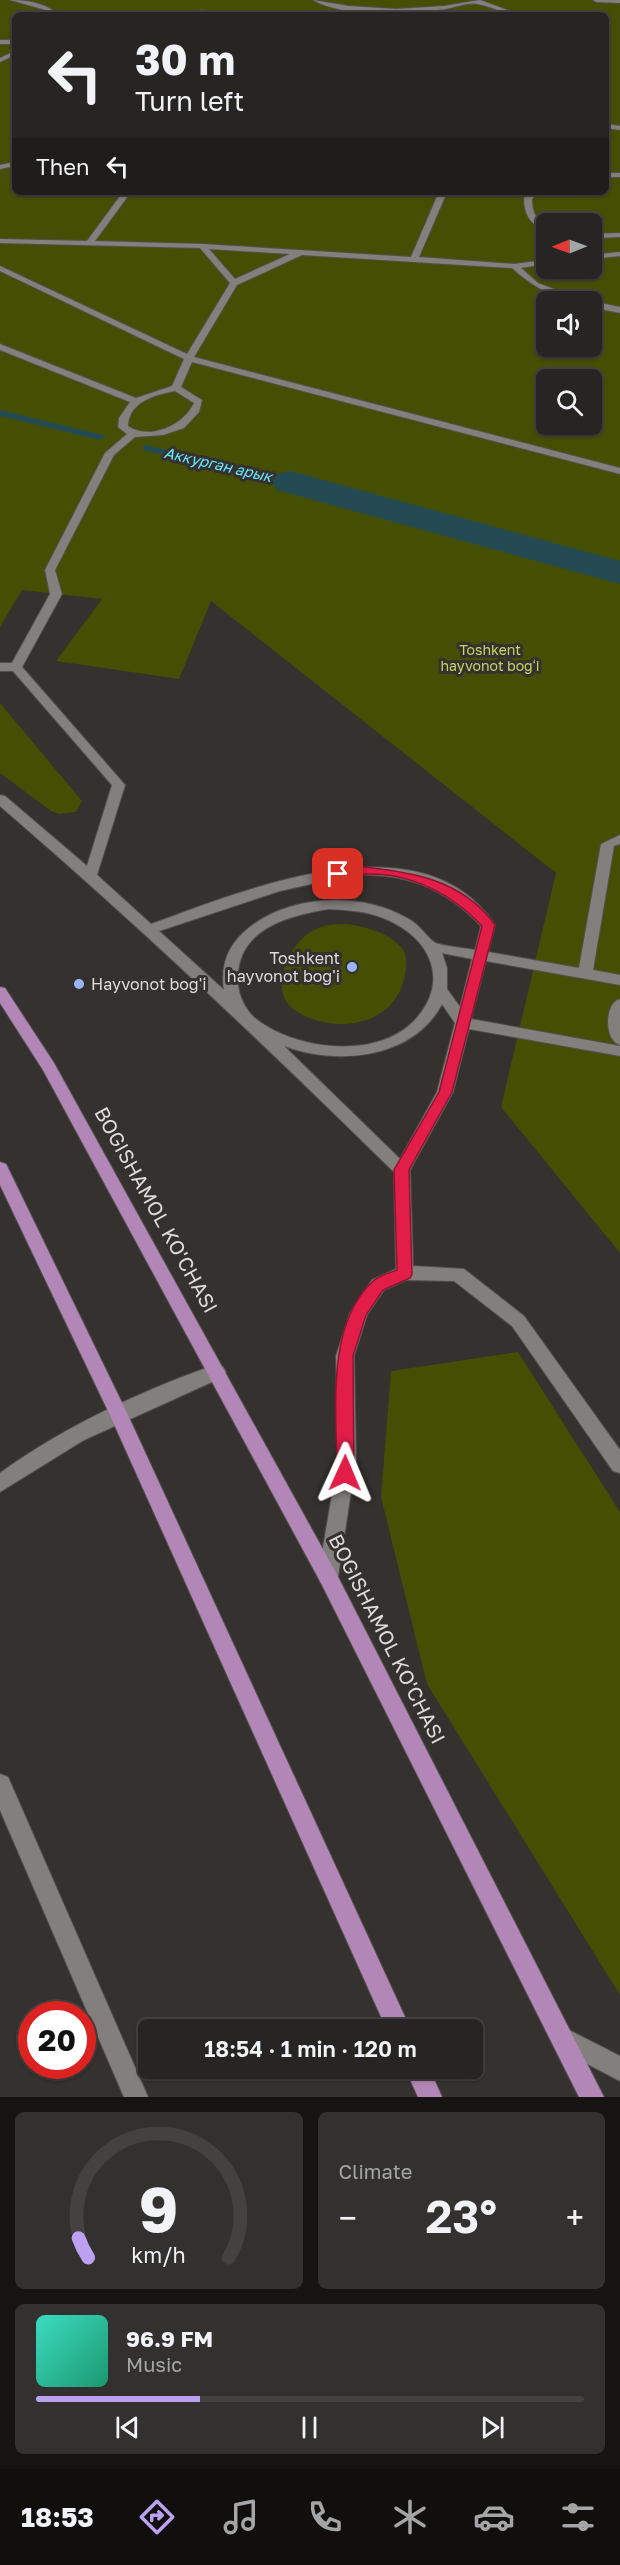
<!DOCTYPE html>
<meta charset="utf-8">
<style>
body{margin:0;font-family:"Golos Text",sans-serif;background:#333130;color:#f1f3f6;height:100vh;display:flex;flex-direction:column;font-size:22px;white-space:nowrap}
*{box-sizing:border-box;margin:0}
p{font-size:20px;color:#a4a5a6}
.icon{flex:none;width:33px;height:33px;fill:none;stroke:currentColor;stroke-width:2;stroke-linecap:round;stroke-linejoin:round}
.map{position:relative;height:2097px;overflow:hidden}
.details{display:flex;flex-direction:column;gap:15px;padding:15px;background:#151413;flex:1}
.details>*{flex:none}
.top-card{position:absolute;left:12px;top:12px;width:597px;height:183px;border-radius:9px;box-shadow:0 2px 4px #0004,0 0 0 2px #434241;background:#272523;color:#f1f3f6;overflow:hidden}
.needle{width:39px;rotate:269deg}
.tools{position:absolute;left:536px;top:213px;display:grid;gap:12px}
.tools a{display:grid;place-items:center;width:66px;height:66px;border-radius:9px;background:#272523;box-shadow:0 2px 4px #0004,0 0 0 2px #434241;font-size:30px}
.speed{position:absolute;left:18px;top:2001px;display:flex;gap:12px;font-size:30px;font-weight:700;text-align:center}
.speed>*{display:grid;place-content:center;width:78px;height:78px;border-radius:50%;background:#272523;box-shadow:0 2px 4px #0004,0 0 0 2px #434241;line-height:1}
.speed .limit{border:9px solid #d22;background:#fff;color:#111}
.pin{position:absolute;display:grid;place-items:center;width:51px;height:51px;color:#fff;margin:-26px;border-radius:12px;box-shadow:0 3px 9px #0006}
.me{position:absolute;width:66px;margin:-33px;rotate:1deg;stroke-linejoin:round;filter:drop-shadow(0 0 4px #0008)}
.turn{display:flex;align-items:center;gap:21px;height:126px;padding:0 24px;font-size:27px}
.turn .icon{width:78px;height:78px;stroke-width:2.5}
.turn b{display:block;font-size:42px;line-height:51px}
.then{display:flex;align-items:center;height:57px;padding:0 24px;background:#0003;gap:12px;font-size:22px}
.big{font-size:45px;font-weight:600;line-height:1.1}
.details .card{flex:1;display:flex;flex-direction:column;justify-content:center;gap:9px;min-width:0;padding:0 21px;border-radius:9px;background:#333130}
.details .dial{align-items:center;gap:0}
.dial svg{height:156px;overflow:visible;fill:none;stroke:#434241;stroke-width:7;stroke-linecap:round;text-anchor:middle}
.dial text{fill:#f1f3f6;stroke:none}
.song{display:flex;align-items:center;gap:18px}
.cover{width:72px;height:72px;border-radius:9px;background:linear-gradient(135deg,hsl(170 70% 55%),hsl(160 70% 35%))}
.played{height:6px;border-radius:3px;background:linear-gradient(90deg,#bca0f2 30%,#434241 30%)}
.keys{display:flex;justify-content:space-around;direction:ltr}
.heat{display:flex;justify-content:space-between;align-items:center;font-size:33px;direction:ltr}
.details .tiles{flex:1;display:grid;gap:15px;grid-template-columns:1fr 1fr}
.card:last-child{grid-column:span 2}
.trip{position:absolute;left:138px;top:2019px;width:345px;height:60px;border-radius:9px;background:#272523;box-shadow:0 2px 4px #0004,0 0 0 2px #434241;font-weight:600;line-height:60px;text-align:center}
.tabs{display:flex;height:96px;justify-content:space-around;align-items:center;background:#100f0e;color:#a4a5a6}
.tabs .icon{width:42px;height:42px}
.tabs .active{color:#bca0f2}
.tabs b{font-size:27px;color:#f1f3f6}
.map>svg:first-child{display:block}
.green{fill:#444f04;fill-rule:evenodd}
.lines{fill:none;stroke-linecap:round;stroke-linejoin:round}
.stream{fill:#244b53;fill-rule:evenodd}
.canal{fill:#244b53;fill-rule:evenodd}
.minor-casing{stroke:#52504e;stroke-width:2}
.major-casing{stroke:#52504e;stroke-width:2}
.minor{fill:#837f7c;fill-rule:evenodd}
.major{fill:#b286b6;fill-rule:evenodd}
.route{fill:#e11d48;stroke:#92132f;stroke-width:1.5}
.poi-dot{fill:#9bb5fd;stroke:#34312f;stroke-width:2}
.labels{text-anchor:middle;stroke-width:6;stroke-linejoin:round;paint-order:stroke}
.far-park-label{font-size:14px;fill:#c2d862;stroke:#34312f}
.far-water-label{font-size:15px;font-style:italic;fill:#65e5fd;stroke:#34312f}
.poi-label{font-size:16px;fill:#dedcda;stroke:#34312f;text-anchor:end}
.near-street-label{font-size:20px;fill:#dedcda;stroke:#34312f}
</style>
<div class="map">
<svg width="620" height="2097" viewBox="0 0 620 2097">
<rect width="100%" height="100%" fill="#34312f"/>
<!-- green -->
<g class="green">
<path d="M0,0H620V1253L501,1107L556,873L211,601L179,679L56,661L102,599L22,590L0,627ZM15,15H606V192H15ZM546,224H591V268H546ZM546,302H591V346H546ZM546,380H591V424H546Z"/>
<polygon points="0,703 82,801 76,812 59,814 51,811 0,773"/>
<path d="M349,924C368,928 388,932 402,948C407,954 407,966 405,974C397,1026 335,1036 296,1011C267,993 288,947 309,933C322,924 334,924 349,924Z"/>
<polygon points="518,1352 620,1512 620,1995 427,1684 381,1497 391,1371"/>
</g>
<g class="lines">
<!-- stream -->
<g class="stream">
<polygon points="0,410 103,435 105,437 100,440 0,416"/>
<polygon points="146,445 290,479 295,482 290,485 143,450 143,446"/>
</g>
<!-- canal -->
<polygon class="canal" points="290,471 620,561 620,584 277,490 272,482 277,474"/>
<defs>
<g id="minor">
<path d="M10,0C26,0 47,3 58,15H51L46,10Z"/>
<path d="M313,0L349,6L396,9L444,6L480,0L521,15C505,15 492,6 477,4C468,2 454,8 445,9C411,14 343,18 313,0Z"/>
<polygon points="593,0 620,0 620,3 596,2"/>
<polygon points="202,10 204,13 191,15 192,14"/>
<rect x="0" y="40" width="15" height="4"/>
<polygon points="15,51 15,55 0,62 0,58"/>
<polygon points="606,124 620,126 620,130 606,128"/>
<polygon points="15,162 15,166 0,169 0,165"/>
<rect x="606" y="173" width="14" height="4"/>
<path d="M123,192H131L95,241L202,244L411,257L439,192H447L419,257L514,264L546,260V264L521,268L538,283L587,302C558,302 533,287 512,268L302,255L237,285L194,357L620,468V474L192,362L181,387L202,400L199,412L184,428L163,435L135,437L114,455L55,570L62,594L22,667L125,785L97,875L151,924C246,890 422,815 495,925L488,952L579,968L601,844L620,835V844L614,846L593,970L620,975V985L486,961L471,1019L620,1046V1056L469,1029L453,1092L410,1170L413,1266L464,1269L524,1316L620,1450V1473L613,1471L512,1326L454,1281L406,1280L384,1290L367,1315L354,1356L356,1459L338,1577L335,1583L328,1586L321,1583L318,1577L338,1459L336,1356L350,1313L372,1280L396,1269L394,1172C266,1046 136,923 0,806V795L5,796L87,866L112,785L13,671H0V663H12L50,594L45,570L105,453L127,434L118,427L119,418L130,402L0,350V344L136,398L172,386L184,359L0,271V266L187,354L230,283L200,248L0,243V239L87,241ZM209,249L290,254L235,279ZM175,391L194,403C184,425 150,441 128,426C129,402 154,395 175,391ZM352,875C405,872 445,888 481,926L475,950C466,948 440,946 434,942C425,935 419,924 407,918C362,892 292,894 250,927C229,943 220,963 224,990L159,931L280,891ZM329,909C347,910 366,911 383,918C430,936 452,981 414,1021C376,1060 296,1050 256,1019C246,1011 239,997 238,984C234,930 286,916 329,909ZM442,953L472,959L460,1007L447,989V968ZM442,1004L455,1023L437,1092L400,1159L284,1046C337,1066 413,1059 442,1004Z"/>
<path d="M530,192H538L532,199C532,211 535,219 546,225V230C530,225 524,214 524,198Z"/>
<polygon points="620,233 620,237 591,238 591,234"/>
<polygon points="620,252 620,256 591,259 591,255"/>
<polygon points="591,301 620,307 620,313 591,307"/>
<path d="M620,999V1045C604,1041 604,1003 620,999Z"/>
<path d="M217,1364L223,1367L226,1372L223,1377L84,1440L0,1492V1473C65,1426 141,1391 217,1364Z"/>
<polygon points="0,1774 8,1777 148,2097 124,2097 0,1810"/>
<polygon points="563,2027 620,2056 620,2081 555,2047 551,2039 555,2031"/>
</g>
<g id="major">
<polygon points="0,987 5,988 54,1063 335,1571 604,2097 579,2097 321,1583 43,1070 0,1003"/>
<polygon points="0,1162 6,1164 8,1168 127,1413 411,2030 387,2030 109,1413 0,1185"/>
<polygon points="405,2068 429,2068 442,2097 418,2097"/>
</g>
</defs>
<!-- minor casing -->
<use href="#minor" class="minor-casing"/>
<!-- major casing -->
<use href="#major" class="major-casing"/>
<!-- minor -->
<use href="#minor" class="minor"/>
<!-- major -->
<use href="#major" class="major"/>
</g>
<!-- route -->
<path class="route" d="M354,866C407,871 462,878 495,925L452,1092L409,1170L412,1274L410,1278L383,1290L366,1315L353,1356L354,1473L351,1478L345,1480L339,1478L337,1473C337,1414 325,1327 372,1282C378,1276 389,1273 397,1270L394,1170L439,1092L482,926C444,886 393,865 338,878L332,874Z"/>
<!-- markers -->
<g class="poi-dot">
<circle cx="352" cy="967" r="6"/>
<circle cx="79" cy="984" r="6"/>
</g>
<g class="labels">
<!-- far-park labels -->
<g class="far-park-label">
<text x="490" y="655">Toshkent<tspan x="490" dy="16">hayvonot bogʻi</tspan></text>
</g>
<!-- far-water labels -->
<g class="far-water-label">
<text transform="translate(218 465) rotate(13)" y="5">Аккурган арык</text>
</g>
<!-- poi labels -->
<g class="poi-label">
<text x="340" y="964">Toshkent<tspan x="340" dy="18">hayvonot bog'i</tspan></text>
<text x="91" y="990" text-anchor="start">Hayvonot bog'i</text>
</g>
<!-- near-street labels -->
<g class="near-street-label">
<text transform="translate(156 1210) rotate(61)" y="7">BOGISHAMOL KO'CHASI</text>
<text transform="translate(387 1639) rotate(63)" y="7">BOGISHAMOL KO'CHASI</text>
</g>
</g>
</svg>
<div class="tools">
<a><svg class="needle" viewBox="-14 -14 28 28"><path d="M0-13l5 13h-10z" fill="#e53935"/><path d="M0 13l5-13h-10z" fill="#a4a5a6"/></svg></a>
<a><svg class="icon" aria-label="sound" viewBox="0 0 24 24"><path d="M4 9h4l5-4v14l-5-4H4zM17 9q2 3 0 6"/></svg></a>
<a><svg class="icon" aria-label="search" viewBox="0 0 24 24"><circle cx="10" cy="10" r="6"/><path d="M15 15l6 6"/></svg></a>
</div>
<div class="speed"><div class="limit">20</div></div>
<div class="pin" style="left:338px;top:874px;background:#d93025"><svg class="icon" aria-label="arrive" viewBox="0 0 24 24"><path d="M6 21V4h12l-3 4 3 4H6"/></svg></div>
<svg class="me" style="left:345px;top:1473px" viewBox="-20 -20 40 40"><path d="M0-17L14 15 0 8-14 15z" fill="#e11d48" stroke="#fff" stroke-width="4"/></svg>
<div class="trip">18:54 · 1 min · 120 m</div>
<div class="top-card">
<div class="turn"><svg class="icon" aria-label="left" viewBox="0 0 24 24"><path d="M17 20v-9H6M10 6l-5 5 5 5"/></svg><div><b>30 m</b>Turn left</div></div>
<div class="then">Then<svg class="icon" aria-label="left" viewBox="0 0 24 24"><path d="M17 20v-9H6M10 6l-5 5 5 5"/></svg></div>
</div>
</div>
<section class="details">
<div class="tiles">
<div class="card dial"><svg viewBox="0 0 100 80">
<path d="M14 69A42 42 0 1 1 86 69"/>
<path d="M14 69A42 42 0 0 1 9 59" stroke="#bca0f2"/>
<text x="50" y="56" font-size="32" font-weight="700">9</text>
<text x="50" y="72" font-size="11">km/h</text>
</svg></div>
<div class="card"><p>Climate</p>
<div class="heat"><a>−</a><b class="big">23°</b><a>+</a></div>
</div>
<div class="card">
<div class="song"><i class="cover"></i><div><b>96.9 FM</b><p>Music</p></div></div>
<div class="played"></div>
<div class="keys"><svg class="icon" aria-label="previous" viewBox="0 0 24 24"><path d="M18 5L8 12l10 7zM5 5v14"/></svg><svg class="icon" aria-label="pause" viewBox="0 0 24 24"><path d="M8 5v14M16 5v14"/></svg><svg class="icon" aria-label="next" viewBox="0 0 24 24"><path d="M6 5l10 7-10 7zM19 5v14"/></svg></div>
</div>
</div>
</section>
<nav class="tabs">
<b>18:53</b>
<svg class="icon active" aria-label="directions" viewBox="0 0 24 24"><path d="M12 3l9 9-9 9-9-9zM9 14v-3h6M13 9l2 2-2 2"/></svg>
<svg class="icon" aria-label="music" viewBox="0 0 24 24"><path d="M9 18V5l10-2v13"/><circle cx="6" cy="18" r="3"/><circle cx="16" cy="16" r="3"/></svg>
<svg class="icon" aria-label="phone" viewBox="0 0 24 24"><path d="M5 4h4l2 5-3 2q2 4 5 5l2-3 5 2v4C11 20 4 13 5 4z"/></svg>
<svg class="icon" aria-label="climate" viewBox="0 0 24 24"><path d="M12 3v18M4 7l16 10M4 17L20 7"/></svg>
<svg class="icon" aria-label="car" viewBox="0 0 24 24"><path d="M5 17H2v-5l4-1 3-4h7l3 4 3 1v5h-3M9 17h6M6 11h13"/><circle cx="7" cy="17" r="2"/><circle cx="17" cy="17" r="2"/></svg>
<svg class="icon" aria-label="filters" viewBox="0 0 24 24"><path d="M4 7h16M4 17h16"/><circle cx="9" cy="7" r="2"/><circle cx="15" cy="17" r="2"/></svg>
</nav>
